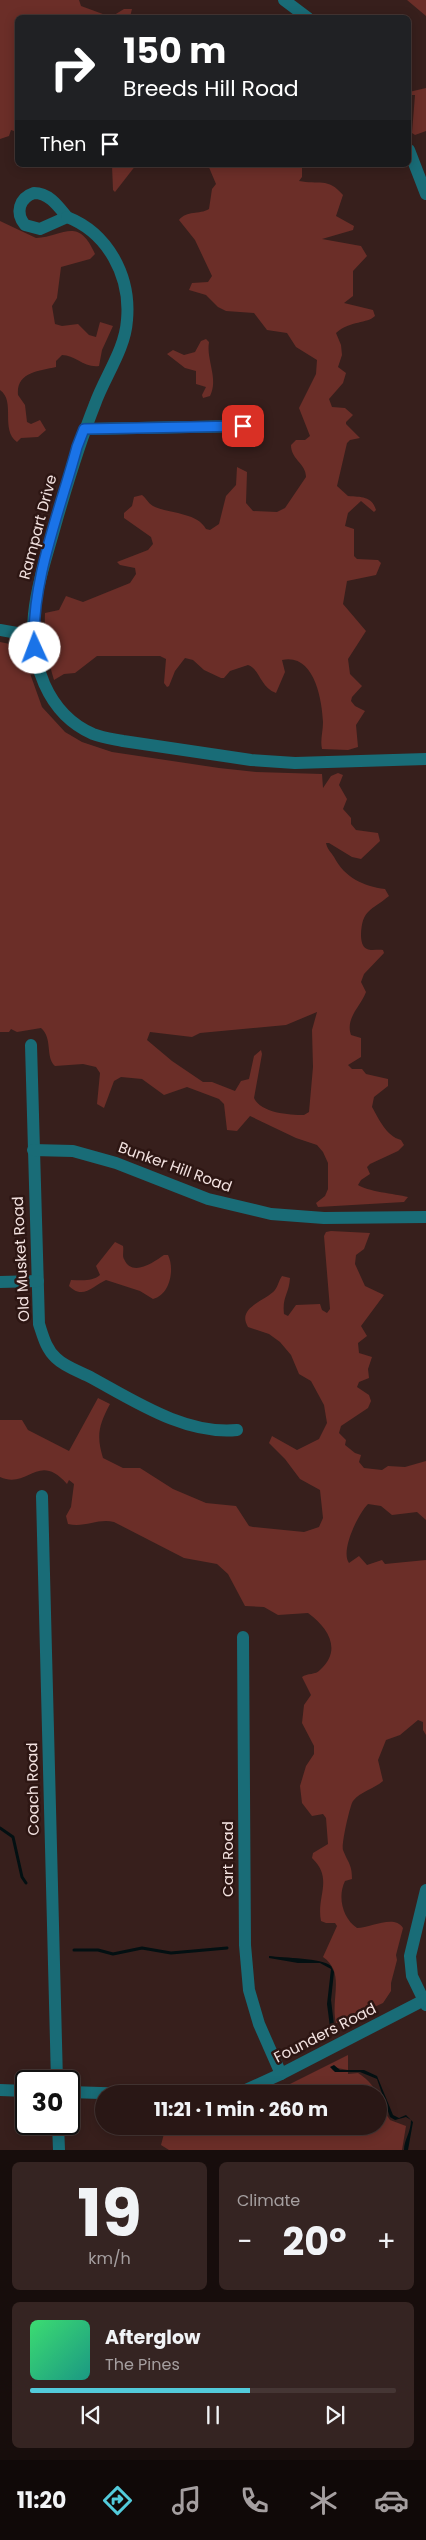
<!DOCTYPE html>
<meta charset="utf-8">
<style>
body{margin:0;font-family:Poppins,sans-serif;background:#352422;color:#f1f3f6;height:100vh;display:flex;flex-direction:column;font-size:19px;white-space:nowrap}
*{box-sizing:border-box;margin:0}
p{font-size:16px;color:#a59fa0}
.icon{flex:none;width:28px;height:28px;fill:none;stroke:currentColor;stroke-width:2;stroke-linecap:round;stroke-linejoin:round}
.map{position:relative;height:2150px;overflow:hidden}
.sheet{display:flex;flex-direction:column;gap:12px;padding:12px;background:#170d0c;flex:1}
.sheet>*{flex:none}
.banner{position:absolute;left:15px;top:15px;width:396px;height:152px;border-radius:8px;box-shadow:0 2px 12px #0003,0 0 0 1px #453634;background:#202124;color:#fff;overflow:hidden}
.speed{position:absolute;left:15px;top:2070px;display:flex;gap:10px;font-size:25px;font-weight:700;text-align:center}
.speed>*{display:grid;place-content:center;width:65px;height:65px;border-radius:50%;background:#291715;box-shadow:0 2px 12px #0003,0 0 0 1px #453634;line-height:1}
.speed .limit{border:2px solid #111;border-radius:8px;background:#fff;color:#111}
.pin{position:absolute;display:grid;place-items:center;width:42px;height:42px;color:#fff;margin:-21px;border-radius:10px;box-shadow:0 2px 8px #0006}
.me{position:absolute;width:55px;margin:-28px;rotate:358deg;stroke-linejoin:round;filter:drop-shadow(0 0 4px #0008)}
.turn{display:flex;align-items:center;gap:18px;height:105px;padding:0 25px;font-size:22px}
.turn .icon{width:65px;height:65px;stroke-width:2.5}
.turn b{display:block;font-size:35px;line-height:42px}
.then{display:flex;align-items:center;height:48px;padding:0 25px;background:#0003;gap:10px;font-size:19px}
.big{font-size:38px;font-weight:700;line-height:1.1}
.sheet .widget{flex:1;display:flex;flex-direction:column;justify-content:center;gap:8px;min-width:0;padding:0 18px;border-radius:8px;background:#352422}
.sheet .dial{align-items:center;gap:0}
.dial b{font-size:65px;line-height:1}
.song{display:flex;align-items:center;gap:15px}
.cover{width:60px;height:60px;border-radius:8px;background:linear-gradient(135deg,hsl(140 70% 55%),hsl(170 70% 35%))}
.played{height:5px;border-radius:2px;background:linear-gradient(90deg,#53cbdb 60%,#453634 60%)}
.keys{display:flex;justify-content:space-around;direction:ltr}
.heat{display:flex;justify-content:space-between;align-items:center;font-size:28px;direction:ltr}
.sheet .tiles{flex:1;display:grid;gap:12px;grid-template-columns:1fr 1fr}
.widget:last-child{grid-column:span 2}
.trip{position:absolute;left:95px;top:2085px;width:292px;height:50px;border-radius:25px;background:#291715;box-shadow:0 2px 12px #0003,0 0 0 1px #453634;font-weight:700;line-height:50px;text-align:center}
.dock{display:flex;height:80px;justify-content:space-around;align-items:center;background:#100908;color:#a59fa0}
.dock .icon{width:35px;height:35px}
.dock .on{color:#53cbdb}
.dock b{font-size:22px;color:#f1f3f6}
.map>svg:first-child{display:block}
.green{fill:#6b2e28;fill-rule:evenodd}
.water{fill:#031012}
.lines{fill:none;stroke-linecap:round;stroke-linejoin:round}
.stream{stroke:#031012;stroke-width:3}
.minor{stroke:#196c77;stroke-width:12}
.route-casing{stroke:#114b97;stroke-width:12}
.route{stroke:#1a73e8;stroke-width:9}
.labels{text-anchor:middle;stroke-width:5;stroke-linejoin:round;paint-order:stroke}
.street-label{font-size:15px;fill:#f3e2e0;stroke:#2d1613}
</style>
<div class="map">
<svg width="426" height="2150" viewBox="0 0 426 2150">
<rect width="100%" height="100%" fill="#371f1c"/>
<!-- green -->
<g class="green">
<polygon points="0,0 79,0 81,6 111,17 124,9 132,9 130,17 18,18 17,132 11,130 9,136 0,139"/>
<polygon points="407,0 426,0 426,16"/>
<polygon points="426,88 426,131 415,135 412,133 415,95 409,95 409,92"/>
<polygon points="112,165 136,165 115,192 113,190"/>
<path d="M208,165H302V177L299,181C318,185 328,177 343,195L336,216L354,226L353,230L322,239L361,246L367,256L353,271V296L344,303L373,310L375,316C367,324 351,320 336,333L341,345L342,355L338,367L346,373L343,383L329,399L332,407L345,408L353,415L346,422V424L360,438L350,440L347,443L337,486L348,496C361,497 372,496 376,510L374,512L361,501L348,513L345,526L354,529V556L357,559L378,560L381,563L376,575L347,581L343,604L366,631L348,659L350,674L362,686L352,697L351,701L355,706L365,711L356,725L358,747L348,750L322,749C320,740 323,732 323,722C322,699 314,653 282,660L285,672L276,693C260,687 260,669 248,665L230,671L224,678H221L204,670L193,660L185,658L175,671L169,686L167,687L164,683L166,659L160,656H97L75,673L64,674L54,680C47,657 44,637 45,613L59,610L66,596L83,602L130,583L136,574L135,568L120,565L117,562L148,550L153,544L151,537L124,518V513L132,506L134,497L142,495C146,498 148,503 153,506C169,514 197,512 206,529L210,530L219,524L226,496L236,485L237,467L247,472L246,503L253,511L277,512L285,508L306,477C306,463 291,460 291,445L296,440H305L310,436L299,408L316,374L317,360L296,347L287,333L267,330L254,313L226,311L218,307L206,295L189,290L192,283L208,282L212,276L195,240L179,220C187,210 199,215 209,209L212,189L216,184Z"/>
<path d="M0,221L36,238C63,237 78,215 95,254L90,259L61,267L57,298L52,306L55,324L62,326L78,324L89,335L96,337L100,322L113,326L102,350L99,366C84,368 75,355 62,355L56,361V367C39,371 16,372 18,395L25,405L27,422L31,424L40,420L46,430L38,437L21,438L17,442C0,430 16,401 0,390Z"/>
<path d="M206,339L209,342C206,360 219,379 210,396L203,398L202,395L206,387L196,384V371L185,368L167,354L173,350L184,355L195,352L201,341Z"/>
<path d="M0,642L15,645L22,651L42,707L65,732L82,742L112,752L219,768L256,772L322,774L323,788L331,776L338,773L343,775L339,785L347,799L343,809L351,818V824L356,830L378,833L380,841L361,859L352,857L329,843H326C327,849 331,852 334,857C345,878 363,886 385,889L389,896C371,911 362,909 361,935C361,940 362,947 367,949C371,951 378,949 383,950L384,953L364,974L361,982L366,992C361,1006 345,1018 351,1035L361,1038V1057L348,1065L352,1069H362L366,1074L388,1079V1086L374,1097L372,1107C379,1119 386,1136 401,1140L404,1145L398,1151L370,1164L367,1167L370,1174L361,1180L358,1185C366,1191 395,1194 408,1197L404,1202L318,1207L316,1203L325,1196L328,1189V1163L323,1152L317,1145L296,1138L250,1116L237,1131L227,1130L224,1104L219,1099L187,1087L164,1095L142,1079L121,1077L114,1081L104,1108L97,1104L100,1073L96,1067L83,1064L55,1066C45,1057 53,1038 41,1028L17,1032L11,1029L9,1032H0ZM317,1012L312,1030L313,1067L309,1112L304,1115C289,1115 261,1113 254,1098L262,1054L261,1050L254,1056L249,1079L241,1081L235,1091L212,1082H203L172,1061L147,1040L150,1032L192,1037L200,1033L286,1025Z"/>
<path d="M331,1231L370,1233L364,1249L356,1255L355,1264L365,1286L384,1295L361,1326L367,1336L358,1343L359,1353L372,1357L368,1369L369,1378L359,1382L357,1387L369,1395L371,1401L368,1408L341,1426L339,1433L346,1440L345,1445L355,1453L361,1455L359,1462L364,1468L382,1470L388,1466L405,1467L426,1461V1520L417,1512L392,1515L381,1506L368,1504C358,1514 340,1551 349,1563L359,1556L367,1565L382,1560L385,1564L426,1560V1735L423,1730V1722L418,1720L400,1735L386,1740L378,1760L383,1781C374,1789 361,1791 353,1801C350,1805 341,1845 343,1850C348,1863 352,1864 352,1879L345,1881C337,1897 343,1919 357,1928C371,1928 394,1914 403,1928L396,1955L397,1960L391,1983V1991L383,2003L340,2023H336C330,1999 346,1973 323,1957L337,1926L335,1923H326L321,1921C316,1896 334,1879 312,1858L313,1853L328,1844L326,1818L323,1814L312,1816L302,1803L300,1786L306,1766L314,1754V1746L302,1723L304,1705L311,1695L302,1677C307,1673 316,1675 320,1670C342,1651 329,1628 308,1613L278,1615L264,1607L245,1606L228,1574L217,1564L184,1558L114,1522C98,1518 85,1528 68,1524L66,1516L71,1507L74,1484L69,1480L67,1484C38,1451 28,1490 0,1477V1420H22L28,1430L69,1451L98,1398L110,1404C99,1425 96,1435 103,1458L123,1468H140L173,1489L206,1503L236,1506L249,1526L253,1527L304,1532L319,1527L323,1518L320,1490L300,1479L285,1459L269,1443L272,1436L297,1450L319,1439L327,1423L324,1405L311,1381L299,1374L291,1355L280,1342L269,1334L248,1327C236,1307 266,1301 275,1290C278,1286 279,1280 282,1276L290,1278C289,1294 282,1297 284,1314L288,1316L296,1305L320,1304L322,1310L327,1313L330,1309L324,1236L326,1232Z"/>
<path d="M115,1242L123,1246C124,1250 122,1256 124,1259C132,1278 154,1262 164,1255H168C175,1269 170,1295 153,1299L140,1291L106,1280C93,1286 83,1300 69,1286L71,1280C81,1280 92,1282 100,1275L96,1266Z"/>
<path d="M348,2055V2070L337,2068L332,2070L348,2072V2074L358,2073C381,2088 377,2101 390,2120L406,2126L402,2150H169L161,2145L166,2126H379V2094H270Z"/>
</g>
<!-- water -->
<g class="water">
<path d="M269,1956C284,1958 322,1958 331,1966L334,1972L331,2000L334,2025L330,2027L327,2004L331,1969L320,1963H298L269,1958Z"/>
<path d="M334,2065L340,2070H364L377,2076L393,2115L399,2118L406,2115L413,2122L408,2150H404C404,2140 411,2132 411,2120L406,2117L395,2120L390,2117L377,2079L360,2072H335L330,2067Z"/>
</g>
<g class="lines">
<!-- stream -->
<g class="stream">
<polyline points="0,1828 13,1837 22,1877 26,1883"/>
<polyline points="74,1950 98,1950 113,1954 142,1948 171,1953 227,1948"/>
</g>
<!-- minor -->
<g class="minor">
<polyline points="284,0 308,18"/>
<polyline points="409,150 426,194"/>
<path d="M34,193C49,193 58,206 67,217L40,229L25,225C15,213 19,198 34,193Z"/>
<path d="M67,217C108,233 131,276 127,320C125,350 105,376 95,404C79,444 67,484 55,526C47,555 37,584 34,614C29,661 47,714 93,734C103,738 113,739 123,741L251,760L295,763L426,759"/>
<polyline points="85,429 243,426"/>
<polyline points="0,630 34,636"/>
<path d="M31,1045L39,1324C43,1336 46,1349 56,1358C65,1367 81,1372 92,1378C136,1402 186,1435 237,1430"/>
<polyline points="33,1150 73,1151 116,1163 208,1199 271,1214 324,1218 426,1217"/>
<polyline points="0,1282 38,1281"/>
<polyline points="42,1496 57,2081"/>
<polyline points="243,1637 245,1945 249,1990 259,2024 281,2074"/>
<polyline points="426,1890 410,1956 412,1976 426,2005"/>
<polyline points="0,2090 26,2091"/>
<polyline points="69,2092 132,2094"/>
<polyline points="237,2094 281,2074 426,1999"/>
<polyline points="58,2124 59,2150"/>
</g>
</g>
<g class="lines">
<defs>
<path id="route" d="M35,648C29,587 61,507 77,447L84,429L243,426"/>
</defs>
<!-- route casing -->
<use href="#route" class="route-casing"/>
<!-- route -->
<use href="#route" class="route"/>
</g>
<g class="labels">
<!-- street labels -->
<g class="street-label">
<text transform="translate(38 527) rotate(-75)" y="5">Rampart Drive</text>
<text transform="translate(175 1167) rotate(20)" y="5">Bunker Hill Road</text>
<text transform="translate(21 1259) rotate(-93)" y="5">Old Musket Road</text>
<text transform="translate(33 1789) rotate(-91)" y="5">Coach Road</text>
<text transform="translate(228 1859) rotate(-90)" y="5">Cart Road</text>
<text transform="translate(325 2033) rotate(-27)" y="5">Founders Road</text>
</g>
</g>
</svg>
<div class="speed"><div class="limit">30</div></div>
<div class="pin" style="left:243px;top:426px;background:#d93025"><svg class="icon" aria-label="arrive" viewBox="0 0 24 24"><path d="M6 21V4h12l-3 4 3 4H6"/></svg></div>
<svg class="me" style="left:35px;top:648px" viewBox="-20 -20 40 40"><circle r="19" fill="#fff"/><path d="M0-13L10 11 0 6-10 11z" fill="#1a73e8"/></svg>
<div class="trip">11:21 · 1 min · 260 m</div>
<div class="banner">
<div class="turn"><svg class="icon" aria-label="right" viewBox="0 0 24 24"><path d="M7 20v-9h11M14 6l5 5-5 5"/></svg><div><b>150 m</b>Breeds Hill Road</div></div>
<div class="then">Then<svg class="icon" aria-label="arrive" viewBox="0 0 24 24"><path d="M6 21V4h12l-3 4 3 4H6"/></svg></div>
</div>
</div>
<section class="sheet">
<div class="tiles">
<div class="widget dial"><b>19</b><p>km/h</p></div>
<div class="widget"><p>Climate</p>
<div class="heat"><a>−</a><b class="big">20°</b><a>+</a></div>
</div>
<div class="widget">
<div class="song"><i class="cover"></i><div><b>Afterglow</b><p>The Pines</p></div></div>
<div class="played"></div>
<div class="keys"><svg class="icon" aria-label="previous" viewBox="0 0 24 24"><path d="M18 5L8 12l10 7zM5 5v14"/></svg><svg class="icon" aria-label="pause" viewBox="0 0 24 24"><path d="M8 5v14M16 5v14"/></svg><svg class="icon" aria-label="next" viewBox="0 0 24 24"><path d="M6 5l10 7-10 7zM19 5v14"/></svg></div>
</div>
</div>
</section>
<nav class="dock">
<b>11:20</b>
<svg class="icon on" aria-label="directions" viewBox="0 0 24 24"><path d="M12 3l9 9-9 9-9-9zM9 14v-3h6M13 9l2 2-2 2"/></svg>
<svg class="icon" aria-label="music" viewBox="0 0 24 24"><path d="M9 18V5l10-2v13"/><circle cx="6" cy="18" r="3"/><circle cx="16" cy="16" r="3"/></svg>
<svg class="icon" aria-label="phone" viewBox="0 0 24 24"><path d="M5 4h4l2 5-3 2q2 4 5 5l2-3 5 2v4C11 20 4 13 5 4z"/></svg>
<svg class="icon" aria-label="climate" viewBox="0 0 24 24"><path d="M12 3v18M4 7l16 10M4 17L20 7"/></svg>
<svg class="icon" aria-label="car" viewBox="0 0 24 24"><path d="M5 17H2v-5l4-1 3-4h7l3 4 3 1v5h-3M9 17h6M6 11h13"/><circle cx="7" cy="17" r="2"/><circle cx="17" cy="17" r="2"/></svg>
</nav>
